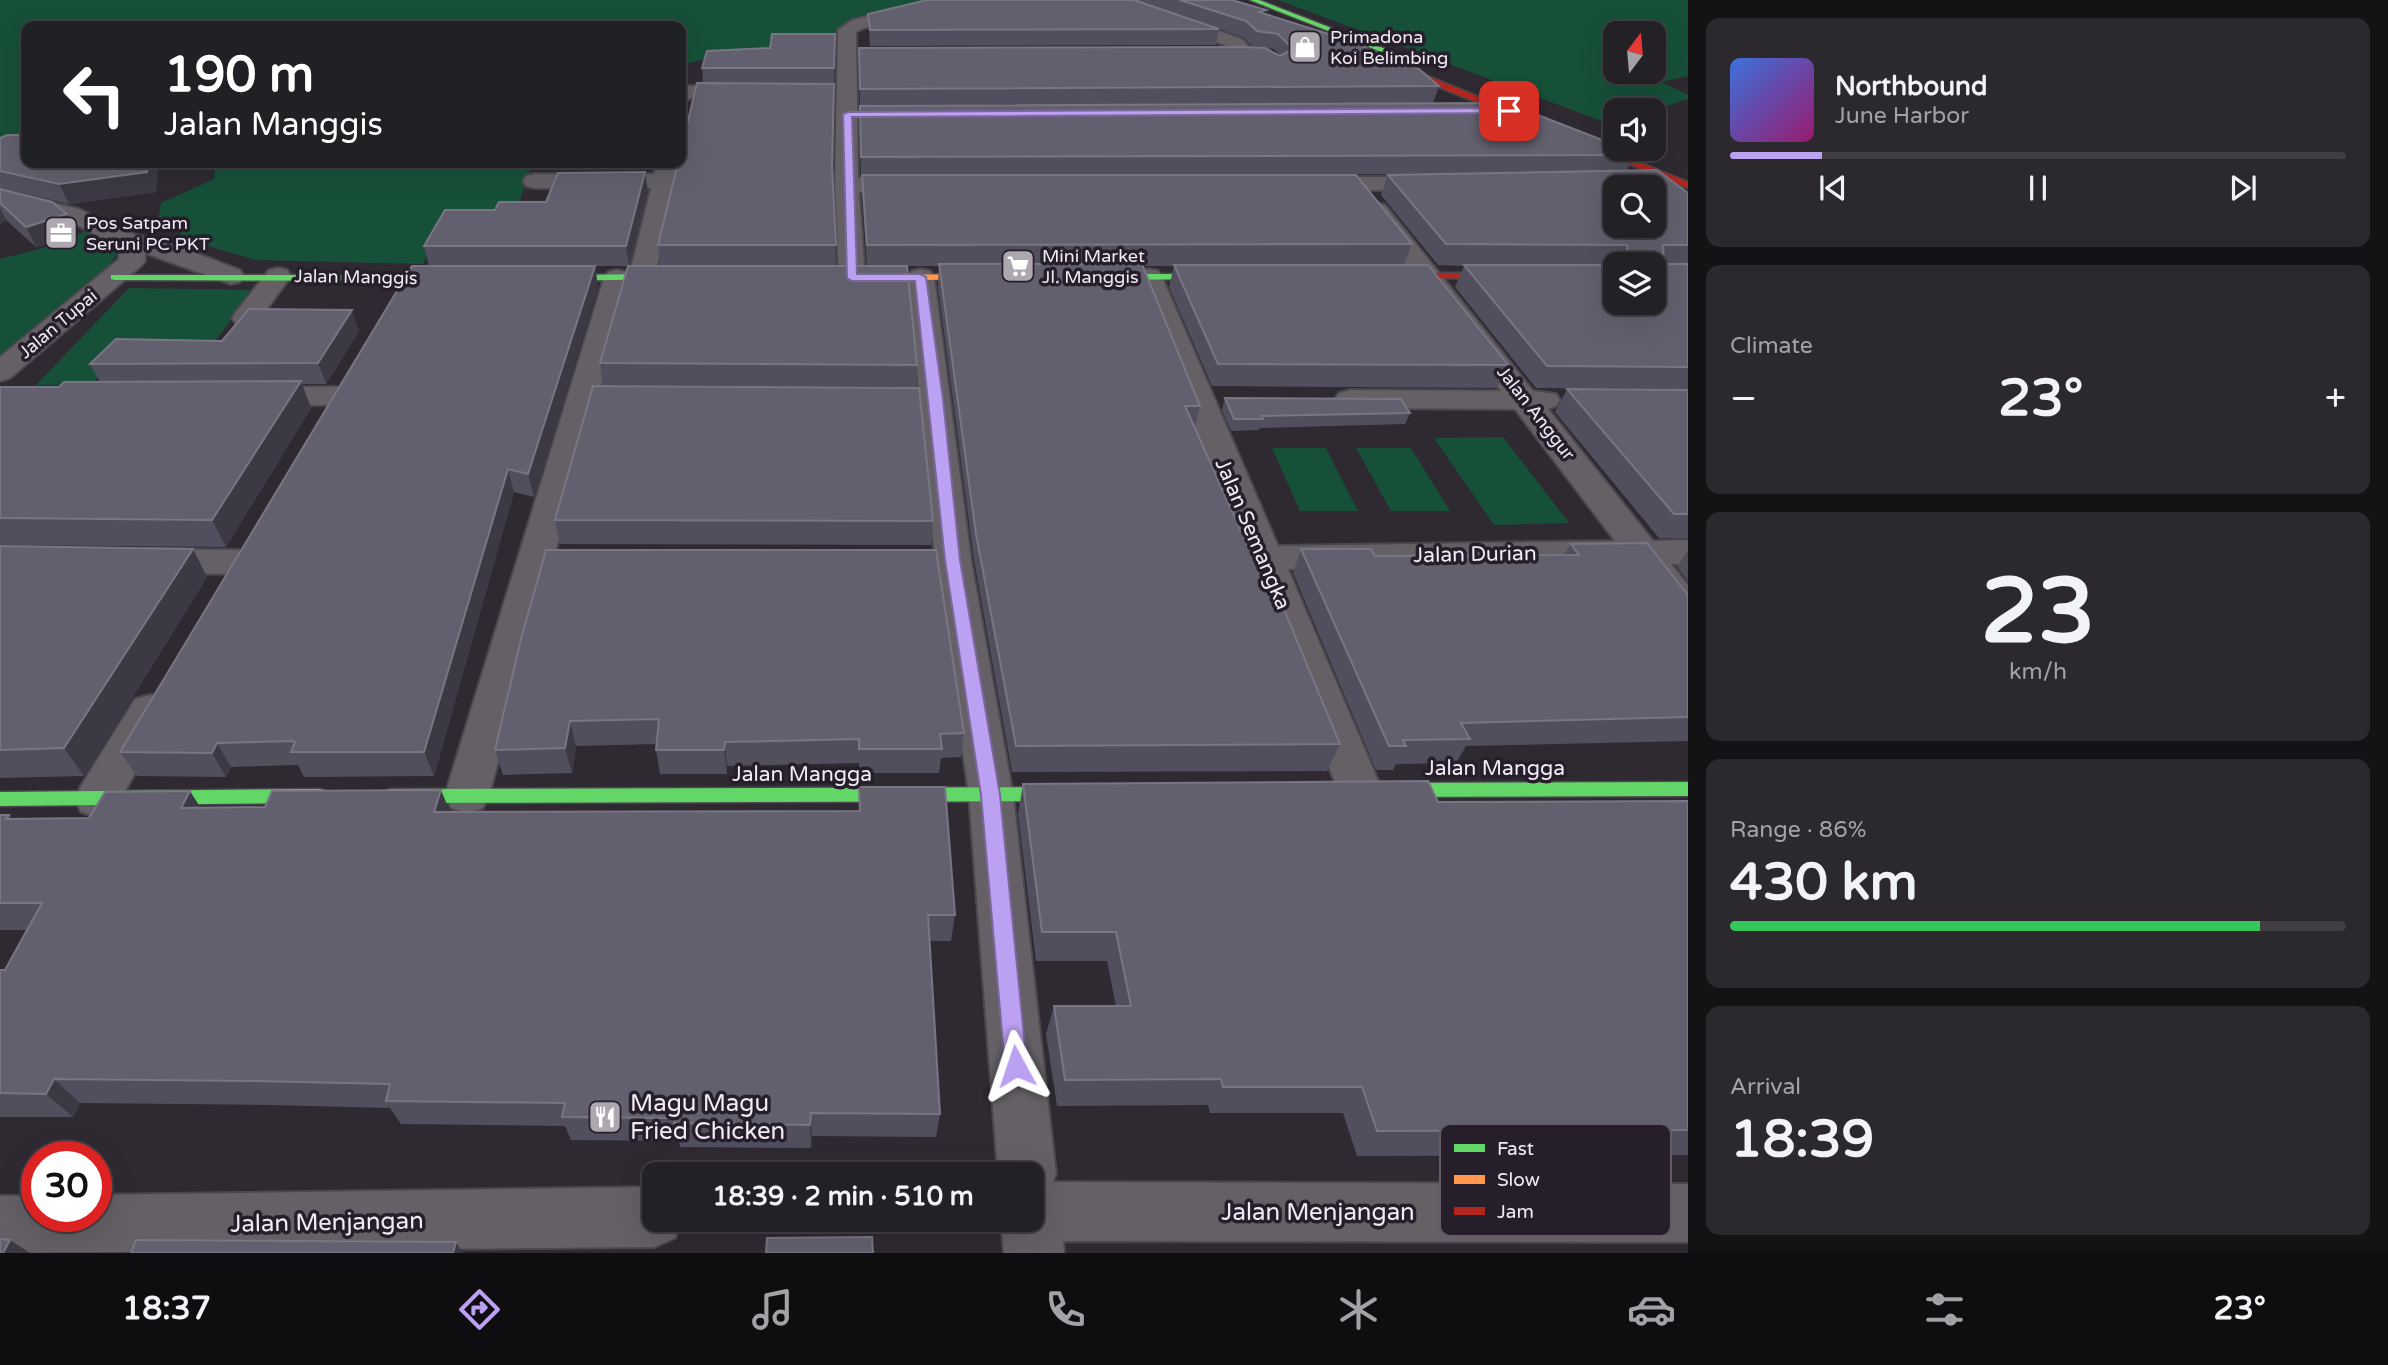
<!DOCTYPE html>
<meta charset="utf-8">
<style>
body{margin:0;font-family:"Varela Round",sans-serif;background:#2b282e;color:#f1f3f6;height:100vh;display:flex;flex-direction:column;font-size:26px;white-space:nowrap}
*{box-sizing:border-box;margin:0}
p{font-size:23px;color:#a3a3a7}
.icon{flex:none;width:38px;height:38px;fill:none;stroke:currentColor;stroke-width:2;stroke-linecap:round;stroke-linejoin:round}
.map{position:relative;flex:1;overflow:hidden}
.details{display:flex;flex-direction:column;gap:18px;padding:18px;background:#131215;width:700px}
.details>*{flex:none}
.banner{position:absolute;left:21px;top:21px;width:665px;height:147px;border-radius:14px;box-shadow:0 7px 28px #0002,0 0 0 2px #403e43;background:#202124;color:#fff;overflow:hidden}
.needle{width:46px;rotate:16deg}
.buttons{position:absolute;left:1603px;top:21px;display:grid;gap:14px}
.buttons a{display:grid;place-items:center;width:63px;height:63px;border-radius:14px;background:#232026;box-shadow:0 7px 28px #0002,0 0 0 2px #403e43;font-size:35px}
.speed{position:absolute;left:21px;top:1141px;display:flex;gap:14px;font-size:35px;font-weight:700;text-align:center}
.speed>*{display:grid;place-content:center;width:91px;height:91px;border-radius:50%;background:#232026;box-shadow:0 7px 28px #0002,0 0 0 2px #403e43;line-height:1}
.speed .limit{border:10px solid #d22;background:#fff;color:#111}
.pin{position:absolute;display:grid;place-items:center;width:60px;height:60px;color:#fff;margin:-30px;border-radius:14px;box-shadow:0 4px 10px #0006}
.me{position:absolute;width:77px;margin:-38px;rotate:355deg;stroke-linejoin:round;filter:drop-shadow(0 0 5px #0008)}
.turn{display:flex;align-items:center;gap:24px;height:147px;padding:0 28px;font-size:32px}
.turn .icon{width:91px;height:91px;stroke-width:2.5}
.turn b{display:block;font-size:49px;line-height:60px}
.big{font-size:52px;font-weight:800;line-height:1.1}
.details .card{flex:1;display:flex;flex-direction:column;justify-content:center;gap:10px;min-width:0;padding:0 24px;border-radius:14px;background:#2b282e}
.details .dial{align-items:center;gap:0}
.dial b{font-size:91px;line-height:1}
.song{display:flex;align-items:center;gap:21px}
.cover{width:84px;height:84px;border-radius:10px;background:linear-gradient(135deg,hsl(220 70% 55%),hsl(320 70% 35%))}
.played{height:7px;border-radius:4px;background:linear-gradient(90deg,#bca0f2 15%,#403e43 15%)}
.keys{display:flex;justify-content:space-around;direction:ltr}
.heat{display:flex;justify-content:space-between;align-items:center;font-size:38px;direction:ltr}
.charge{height:10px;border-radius:5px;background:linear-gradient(90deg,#34c759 86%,#403e43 0)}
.trip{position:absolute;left:642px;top:1162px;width:402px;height:70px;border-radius:14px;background:#232026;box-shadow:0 7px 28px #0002,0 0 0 2px #403e43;font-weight:800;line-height:70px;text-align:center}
.dock{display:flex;height:112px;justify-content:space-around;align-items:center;background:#0e0d0f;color:#a3a3a7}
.dock .icon{width:49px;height:49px}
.dock .current{color:#bca0f2}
.dock b{font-size:32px;color:#f1f3f6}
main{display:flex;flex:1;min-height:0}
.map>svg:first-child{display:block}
.green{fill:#165039;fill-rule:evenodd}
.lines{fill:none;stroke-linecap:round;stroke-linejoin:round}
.street-casing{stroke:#4b474e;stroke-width:4}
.fast-casing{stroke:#4b474e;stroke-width:3}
.slow-casing{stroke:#4b474e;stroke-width:3}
.jam-casing{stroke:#4b474e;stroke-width:3}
.street{fill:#646066;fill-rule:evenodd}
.fast{fill:#63d668;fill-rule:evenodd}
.slow{fill:#ff974d;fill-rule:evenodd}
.jam{fill:#b3261e;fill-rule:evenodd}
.wall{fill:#514f5d;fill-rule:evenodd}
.shaded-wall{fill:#3c3945}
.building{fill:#62606e;stroke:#797583;stroke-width:2;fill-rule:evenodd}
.route{fill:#bca0f2;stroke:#7a689d;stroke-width:2}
.labels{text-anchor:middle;stroke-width:7;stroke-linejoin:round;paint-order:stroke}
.far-poi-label{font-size:18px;fill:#f1ebf4;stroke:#261e2b;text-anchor:start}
.far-street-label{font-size:18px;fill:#f1ebf4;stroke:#261e2b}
.street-label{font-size:21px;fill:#f1ebf4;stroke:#261e2b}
.near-poi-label{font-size:24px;fill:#f1ebf4;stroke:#261e2b;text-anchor:start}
.near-street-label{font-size:24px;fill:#f1ebf4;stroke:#261e2b}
.key{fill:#261e2b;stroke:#635c67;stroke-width:2}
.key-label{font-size:19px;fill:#f1ebf4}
</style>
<main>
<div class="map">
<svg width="1688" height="1253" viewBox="0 0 1688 1253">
<rect width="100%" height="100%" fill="#2f2a32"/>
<!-- green -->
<g class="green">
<polygon points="0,0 930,0 839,28 835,44 770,43 767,55 707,58 686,64 681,83 681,26 26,26 26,137 0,138"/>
<path d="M1278,0H1688V76L1661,82L1688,95V99L1654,110H1615V126ZM1654,33V72H1615V33Z"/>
<polygon points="215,163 576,163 572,170 531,169 516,211 445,222 423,264 256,260 180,238 180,230 157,226 161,203 214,179"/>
<path d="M89,230L120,248C103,285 34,329 0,355V259L40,249Z"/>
<polygon points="129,288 256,290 203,355 119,354 91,385 36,385"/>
<polygon points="1503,437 1569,523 1494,525 1434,438"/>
<polygon points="1272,448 1326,448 1358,511 1300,511"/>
<polygon points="1356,448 1411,448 1450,511 1391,511"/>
</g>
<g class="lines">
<defs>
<g id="street">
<polygon points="919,4 925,5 927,9 925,13 864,28 856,32 858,178 913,178 921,180 925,185 921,190 913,192 859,192 865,278 861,284 852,286 843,284 839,278 835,185 838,30 852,20"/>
<polygon points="1169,14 1242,39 1252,50 1249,58 1235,58 1230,47 1163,23 1160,19 1163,15"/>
<polygon points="688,86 746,86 753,88 756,92 753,96 746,98 692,98 681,102 681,88"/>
<polygon points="657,163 679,163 655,277 651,283 642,285 633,283 630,279 489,795 483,808 467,813 451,808 445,795 604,278 608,272 617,270 626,272 629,276 651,188 534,188 526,186 523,181 526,176 534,174 654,174"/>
<polygon points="1309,177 1438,177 1446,179 1450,184 1446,189 1438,191 1301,189 1297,184 1301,179"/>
<path d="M0,190L79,209L126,232L185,249L240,270L244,276L240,282L231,284L145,253V261L141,266L10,378L0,381V357L119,259V252C86,222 43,212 0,204Z"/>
<polygon points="1377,203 1385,205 1533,391 1556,394 1560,400 1556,406 1548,409 1653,541 1688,540 1688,564 1671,564 1688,585 1688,624 1675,620 1632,564 1288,569 1382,790 1376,802 1360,808 1344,802 1338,790 1136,277 1140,271 1149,269 1158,271 1162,277 1278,546 1615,541 1515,409 1350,408 1339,405 1335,399 1339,393 1350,390 1501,391 1365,210 1369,205"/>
<polygon points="278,268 287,270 291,276 256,324 246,326 236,324 232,318 236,312 269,270"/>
<polygon points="921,269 930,271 934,277 971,560 1013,795 1056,1174 1053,1182 1688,1184 1688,1242 1063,1241 1064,1253 1004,1253 1001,1220 1032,1220 1032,1174 998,1174 969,795 935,560 908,277 912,271"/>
<polygon points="254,387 337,387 348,390 352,396 348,402 337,405 254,405 243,402 239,396 243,390"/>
<polygon points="149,549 238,550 251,554 256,562 251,570 238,574 149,573 136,569 131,561 136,553"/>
<polygon points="150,695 165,699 171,710 113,812 97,817 81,812 75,799 81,786 135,699"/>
<polygon points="654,1187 654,1220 682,1220 675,1238 654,1247 0,1253 0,1196 37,1196 37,1216 96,1216 96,1195"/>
</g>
<g id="fast">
<polygon points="1250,0 1259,0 1419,62 1412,64"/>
<polygon points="675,274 680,277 679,279 546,281 541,278 546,275"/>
<polygon points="1225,274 1229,275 1229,279 1096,280 1091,277 1096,274"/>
<polygon points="111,275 458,275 463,278 458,281 115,280 111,279"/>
<polygon points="1688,782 1688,796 1381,797 1375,795 1372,790 1375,785 1381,783"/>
<polygon points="1072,787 1078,789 1081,794 1078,799 1072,801 391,803 385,801 382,796 385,791 391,789"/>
<polygon points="320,789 326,791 329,796 326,801 320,803 0,806 0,792"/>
</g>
<polygon id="slow" points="990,274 994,275 994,279 858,281 853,278 858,275"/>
<g id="jam">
<polygon points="1382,60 1388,60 1688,182 1688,188 1382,64"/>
<polygon points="1386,273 1615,273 1615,279 1382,278 1382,274"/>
</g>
</defs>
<!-- street casing -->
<use href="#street" class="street-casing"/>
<!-- fast casing -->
<use href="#fast" class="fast-casing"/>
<!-- slow casing -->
<use href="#slow" class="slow-casing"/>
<!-- jam casing -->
<use href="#jam" class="jam-casing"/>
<!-- street -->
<use href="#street" class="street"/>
<!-- fast -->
<use href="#fast" class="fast"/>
<!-- slow -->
<use href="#slow" class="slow"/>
<!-- jam -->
<use href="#jam" class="jam"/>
</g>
<!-- wall -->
<g class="wall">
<path d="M927,0H1232L1439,86L1433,103L860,105L859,48H1264L1253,47L1243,37L1160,9L1219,29L1216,45L870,46L868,14ZM1265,48L1274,49L1281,56H1280Z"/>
<polygon points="835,34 833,175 836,266 660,266 658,245 703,83 702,68 770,48"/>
<path d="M860,106L1634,155L1627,171L1688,193V389L1536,388L1455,287L1464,266L1438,265L1381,195L1388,175L1439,174L1139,175L1412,244L1404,265L1508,365L1497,388L1212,386L1169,287L1174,266H1142L1200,406L1195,428L1248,547L1340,744L1327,771L1012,772L974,560L938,287L939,266H867L862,195V175H861ZM1615,264H1654L1615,303Z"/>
<polygon points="0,138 26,163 158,163 156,192 69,204 0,188"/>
<polygon points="0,189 77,235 36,247 6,220 0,224"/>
<polygon points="648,191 629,266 595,266 598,287 534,497 514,492 434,776 304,777 298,765 231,767 226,777 137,776 120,752 429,266 424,246 495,210 546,202"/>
<polygon points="359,331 326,384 302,384 311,408 226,547 0,545 0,387 59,387 100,382 90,364 222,341"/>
<polygon points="600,363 917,365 916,387 603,385"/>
<polygon points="1567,389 1688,390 1688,538 1659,538 1555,412"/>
<polygon points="1225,398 1410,413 1405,424 1260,428 1259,430 1231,431 1222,410"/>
<polygon points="555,520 933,521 931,545 560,544"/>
<polygon points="1571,544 1688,595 1688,741 1466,746 1456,763 1396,764 1393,770 1376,770 1293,573 1301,549 1375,556 1564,555"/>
<polygon points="0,546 193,549 207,577 84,776 0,778"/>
<polygon points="1688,551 1688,581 1677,567"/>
<polygon points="521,639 964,733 961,757 941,758 939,773 859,773 859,763 727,766 727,774 660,774 656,750 657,744 576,746 572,773 503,775 495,750"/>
<polygon points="1023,784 1438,802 1688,801 1688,1155 1357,1156 1343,1113 1210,1113 1208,1105 1057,1106 1046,1034 1054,1006 1116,1006 1107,961 1036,961 1018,814"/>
<polygon points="200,807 450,812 955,915 951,941 929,941 940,1114 936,1137 812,1136 811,1148 680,1147 679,1141 571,1140 565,1126 401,1124 390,1108 271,1105 80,1103 73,1117 0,1117 0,970 5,970 27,930 0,930 0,815 9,815 12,819 89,818"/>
</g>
<!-- shaded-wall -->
<g class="shaded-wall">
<polygon points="148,163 158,163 156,192 69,204 59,184"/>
<polygon points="645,172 648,191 629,266 626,246"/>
<polygon points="0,208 6,220 0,224"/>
<polygon points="67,214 77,235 36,247 26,227"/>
<polygon points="595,266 598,287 534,497 528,474"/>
<polygon points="352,310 359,331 326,384 318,363"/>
<polygon points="301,381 311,408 226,547 212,520"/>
<polygon points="508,469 514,492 434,776 424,752"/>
<polygon points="193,549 207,577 84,776 64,748"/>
<polygon points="570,721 576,746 572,773 565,748"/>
<polygon points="725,742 727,766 727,774 724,750"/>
<polygon points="217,743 231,767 226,777 212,753"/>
<polygon points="441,790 452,817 434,812"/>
<polygon points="190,791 207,818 181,808"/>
<polygon points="54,1079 80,1103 73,1117 46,1094"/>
<polygon points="811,1113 812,1136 811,1148 810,1125"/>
<polygon points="10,1240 30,1253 3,1253"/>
<polygon points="456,1242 463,1253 453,1253"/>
</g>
<!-- building -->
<g class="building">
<polygon points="927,0 1134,0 1219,29 870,30 868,14"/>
<polygon points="1180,0 1232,0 1266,10 1259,12 1341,38 1419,69 1439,86 860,89 859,48 1245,47 1265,48 1280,56 1293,49 1278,34 1257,31 1246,21"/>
<polygon points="772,34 835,34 834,68 702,68 707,51 770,48"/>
<polygon points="697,83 834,84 832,166 836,245 658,245 678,163 681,163 681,150"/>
<polygon points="1507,103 1615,145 1615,149 1625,149 1634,155 861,157 860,106"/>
<polygon points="7,135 26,135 26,163 148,163 147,172 59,184 0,171 0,138"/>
<path d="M1657,170L1688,193V245H1663L1664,264H1688V367L1547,366L1464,265H1615V303H1654V264H1627L1628,263L1627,245L1446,244L1388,175ZM1615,187H1654V226H1615Z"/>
<polygon points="645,172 626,246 424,246 445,210 495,210 499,202 546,202 558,173"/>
<polygon points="862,175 1356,175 1412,244 867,245"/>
<polygon points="0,189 52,202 67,214 26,227 0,203"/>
<polygon points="939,264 1142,264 1200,406 1185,406 1248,547 1258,547 1340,744 1016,746 976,534"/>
<polygon points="1174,265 1428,265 1508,365 1218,364"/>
<polygon points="412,266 595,266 528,474 508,469 424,752 291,752 295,742 292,741 217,743 212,753 120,752"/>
<polygon points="628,266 907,266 917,365 600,363"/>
<polygon points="249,309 352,310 318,363 90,364 116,339 222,341"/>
<polygon points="301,381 212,520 0,518 0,387 59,387 64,382"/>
<polygon points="593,386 919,388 933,521 555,520"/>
<polygon points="1567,389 1688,390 1688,514 1674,514"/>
<polygon points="1225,398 1401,399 1410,413 1262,416 1263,419 1234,419"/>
<polygon points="1647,543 1688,595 1688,717 1461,723 1470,739 1403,740 1406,746 1389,746 1301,549 1371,549 1375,556 1579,555 1571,544"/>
<polygon points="0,546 193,549 64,748 0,750"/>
<polygon points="546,550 936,550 964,733 940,734 942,749 859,749 859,739 725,742 724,750 656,750 659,719 570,721 565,748 495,750 521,639"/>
<polygon points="1428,781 1438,802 1688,801 1688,1130 1377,1131 1362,1087 1223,1087 1221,1079 1065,1080 1054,1006 1131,1006 1116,932 1042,932 1023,784"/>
<polygon points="859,787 945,787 955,915 928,915 940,1114 811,1113 810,1125 674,1123 675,1118 562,1117 565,1103 386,1101 390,1084 252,1081 54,1079 46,1094 0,1093 0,970 5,970 42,903 0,903 0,815 9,815 6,819 89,818 105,792 190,791 181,808 265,807 272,791 441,790 434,812 860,811"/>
<polygon points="872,1237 873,1253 766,1253 767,1238"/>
<polygon points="0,1239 10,1240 3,1253 0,1253"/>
<polygon points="136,1240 456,1242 453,1253 131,1253"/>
</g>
<!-- route -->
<polygon class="route" points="1509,108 1512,113 852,117 857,274 920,274 926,277 943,399 960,560 1000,795 1027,1066 1024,1073 1016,1077 1008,1073 1005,1066 981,795 945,560 915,281 852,281 847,278 843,114 848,112"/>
<!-- icons -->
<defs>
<symbol id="shop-square" viewBox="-11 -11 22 22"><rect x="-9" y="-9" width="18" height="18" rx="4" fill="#ada7b0" stroke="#261e2b"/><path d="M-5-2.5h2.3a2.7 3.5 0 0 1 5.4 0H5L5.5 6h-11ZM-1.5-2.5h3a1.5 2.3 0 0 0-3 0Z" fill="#fff"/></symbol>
<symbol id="office-square" viewBox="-11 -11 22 22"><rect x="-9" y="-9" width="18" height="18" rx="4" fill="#ada7b0" stroke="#261e2b"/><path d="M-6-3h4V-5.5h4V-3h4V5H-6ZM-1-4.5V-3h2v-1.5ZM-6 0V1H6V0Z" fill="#fff"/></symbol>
<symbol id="supermarket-square" viewBox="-11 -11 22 22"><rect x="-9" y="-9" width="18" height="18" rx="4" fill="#ada7b0" stroke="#261e2b"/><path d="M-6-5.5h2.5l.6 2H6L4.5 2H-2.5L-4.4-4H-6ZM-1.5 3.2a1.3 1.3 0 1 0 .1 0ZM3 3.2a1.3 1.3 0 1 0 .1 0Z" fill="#fff"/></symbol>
<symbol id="restaurant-square" viewBox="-11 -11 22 22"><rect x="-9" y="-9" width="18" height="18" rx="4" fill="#ada7b0" stroke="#261e2b"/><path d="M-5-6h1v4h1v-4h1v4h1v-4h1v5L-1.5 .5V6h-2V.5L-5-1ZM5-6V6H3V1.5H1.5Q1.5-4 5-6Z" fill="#fff"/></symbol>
</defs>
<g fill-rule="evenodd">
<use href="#shop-square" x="1286" y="28" width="38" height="38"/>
<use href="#office-square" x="42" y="214" width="38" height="38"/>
<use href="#supermarket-square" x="999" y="247" width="38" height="38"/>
<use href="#restaurant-square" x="586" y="1098" width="38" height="38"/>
</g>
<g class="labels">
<!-- far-poi labels -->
<g class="far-poi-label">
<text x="1330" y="43">Primadona<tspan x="1330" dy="21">Koi Belimbing</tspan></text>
<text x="86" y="229">Pos Satpam<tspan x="86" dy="21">Seruni PC PKT</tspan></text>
<text x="1042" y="262">Mini Market<tspan x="1042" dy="21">Jl. Manggis</tspan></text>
</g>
<!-- far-street labels -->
<g class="far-street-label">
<text transform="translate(356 277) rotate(1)" y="6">Jalan Manggis</text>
<text transform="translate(58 324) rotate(-40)" y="6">Jalan Tupai</text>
<text transform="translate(1536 413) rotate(52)" y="6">Jalan Anggur</text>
</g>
<!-- street labels -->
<g class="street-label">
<text transform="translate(1253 534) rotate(67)" y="7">Jalan Semangka</text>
<text transform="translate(1475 554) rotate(-1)" y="7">Jalan Durian</text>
<text x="1495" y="775">Jalan Mangga</text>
<text x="802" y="781">Jalan Mangga</text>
</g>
<!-- near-poi labels -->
<g class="near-poi-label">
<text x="630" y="1111">Magu Magu<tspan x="630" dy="28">Fried Chicken</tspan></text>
</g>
<!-- near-street labels -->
<g class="near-street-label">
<text x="1318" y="1220">Jalan Menjangan</text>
<text transform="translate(327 1222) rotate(-1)" y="8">Jalan Menjangan</text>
</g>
</g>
<!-- legend -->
<rect x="1440" y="1124" width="231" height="112" rx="10" class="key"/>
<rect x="1454" y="1144" width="31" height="8" fill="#63d668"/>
<rect x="1454" y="1175" width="31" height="9" fill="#ff974d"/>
<rect x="1454" y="1207" width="31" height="8" fill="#b3261e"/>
<g class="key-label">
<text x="1497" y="1155">Fast</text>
<text x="1497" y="1186">Slow</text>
<text x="1497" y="1218">Jam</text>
</g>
</svg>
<div class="buttons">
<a><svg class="needle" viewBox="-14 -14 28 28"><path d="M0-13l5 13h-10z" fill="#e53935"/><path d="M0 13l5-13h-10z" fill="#a3a3a7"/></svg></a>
<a><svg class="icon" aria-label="sound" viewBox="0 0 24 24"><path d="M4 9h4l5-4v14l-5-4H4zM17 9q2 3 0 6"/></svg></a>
<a><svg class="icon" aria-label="search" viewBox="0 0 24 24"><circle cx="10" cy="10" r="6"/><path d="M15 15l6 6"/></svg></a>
<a><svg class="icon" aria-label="layers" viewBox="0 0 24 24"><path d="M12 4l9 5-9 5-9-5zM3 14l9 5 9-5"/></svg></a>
</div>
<div class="speed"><div class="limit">30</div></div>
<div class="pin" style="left:1509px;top:111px;background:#d93025"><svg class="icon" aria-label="arrive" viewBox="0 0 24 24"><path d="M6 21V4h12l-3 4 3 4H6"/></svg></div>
<svg class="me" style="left:1016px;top:1066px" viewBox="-20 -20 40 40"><path d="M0-17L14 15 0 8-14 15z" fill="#bca0f2" stroke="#fff" stroke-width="4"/></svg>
<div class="trip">18:39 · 2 min · 510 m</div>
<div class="banner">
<div class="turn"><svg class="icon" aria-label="left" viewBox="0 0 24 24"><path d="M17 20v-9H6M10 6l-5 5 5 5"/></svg><div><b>190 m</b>Jalan Manggis</div></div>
</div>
</div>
<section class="details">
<div class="card">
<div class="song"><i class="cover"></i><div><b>Northbound</b><p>June Harbor</p></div></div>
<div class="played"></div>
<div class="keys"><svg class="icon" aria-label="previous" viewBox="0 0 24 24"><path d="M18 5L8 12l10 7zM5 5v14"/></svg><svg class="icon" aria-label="pause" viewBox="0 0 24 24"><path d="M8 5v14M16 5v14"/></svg><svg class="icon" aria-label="next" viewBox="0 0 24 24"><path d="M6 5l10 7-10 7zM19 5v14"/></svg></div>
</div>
<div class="card"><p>Climate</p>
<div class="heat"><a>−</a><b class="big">23°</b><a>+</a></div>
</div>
<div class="card dial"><b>23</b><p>km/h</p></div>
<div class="card"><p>Range · 86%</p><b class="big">430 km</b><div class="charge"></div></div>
<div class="card"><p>Arrival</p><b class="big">18:39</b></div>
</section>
</main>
<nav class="dock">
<b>18:37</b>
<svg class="icon current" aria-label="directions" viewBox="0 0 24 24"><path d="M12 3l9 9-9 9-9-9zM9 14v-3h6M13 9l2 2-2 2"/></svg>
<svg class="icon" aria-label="music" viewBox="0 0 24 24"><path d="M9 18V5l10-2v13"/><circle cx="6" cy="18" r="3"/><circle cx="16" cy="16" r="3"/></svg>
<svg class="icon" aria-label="phone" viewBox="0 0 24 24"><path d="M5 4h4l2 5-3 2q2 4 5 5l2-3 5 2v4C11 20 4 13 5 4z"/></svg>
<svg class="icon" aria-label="climate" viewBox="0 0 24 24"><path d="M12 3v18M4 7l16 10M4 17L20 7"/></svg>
<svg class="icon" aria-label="car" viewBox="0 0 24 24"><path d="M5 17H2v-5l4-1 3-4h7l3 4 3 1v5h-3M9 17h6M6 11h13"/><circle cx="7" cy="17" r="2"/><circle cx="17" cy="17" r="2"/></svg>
<svg class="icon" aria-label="filters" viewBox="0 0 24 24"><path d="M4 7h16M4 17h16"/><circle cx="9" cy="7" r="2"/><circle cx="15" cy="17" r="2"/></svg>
<b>23°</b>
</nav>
